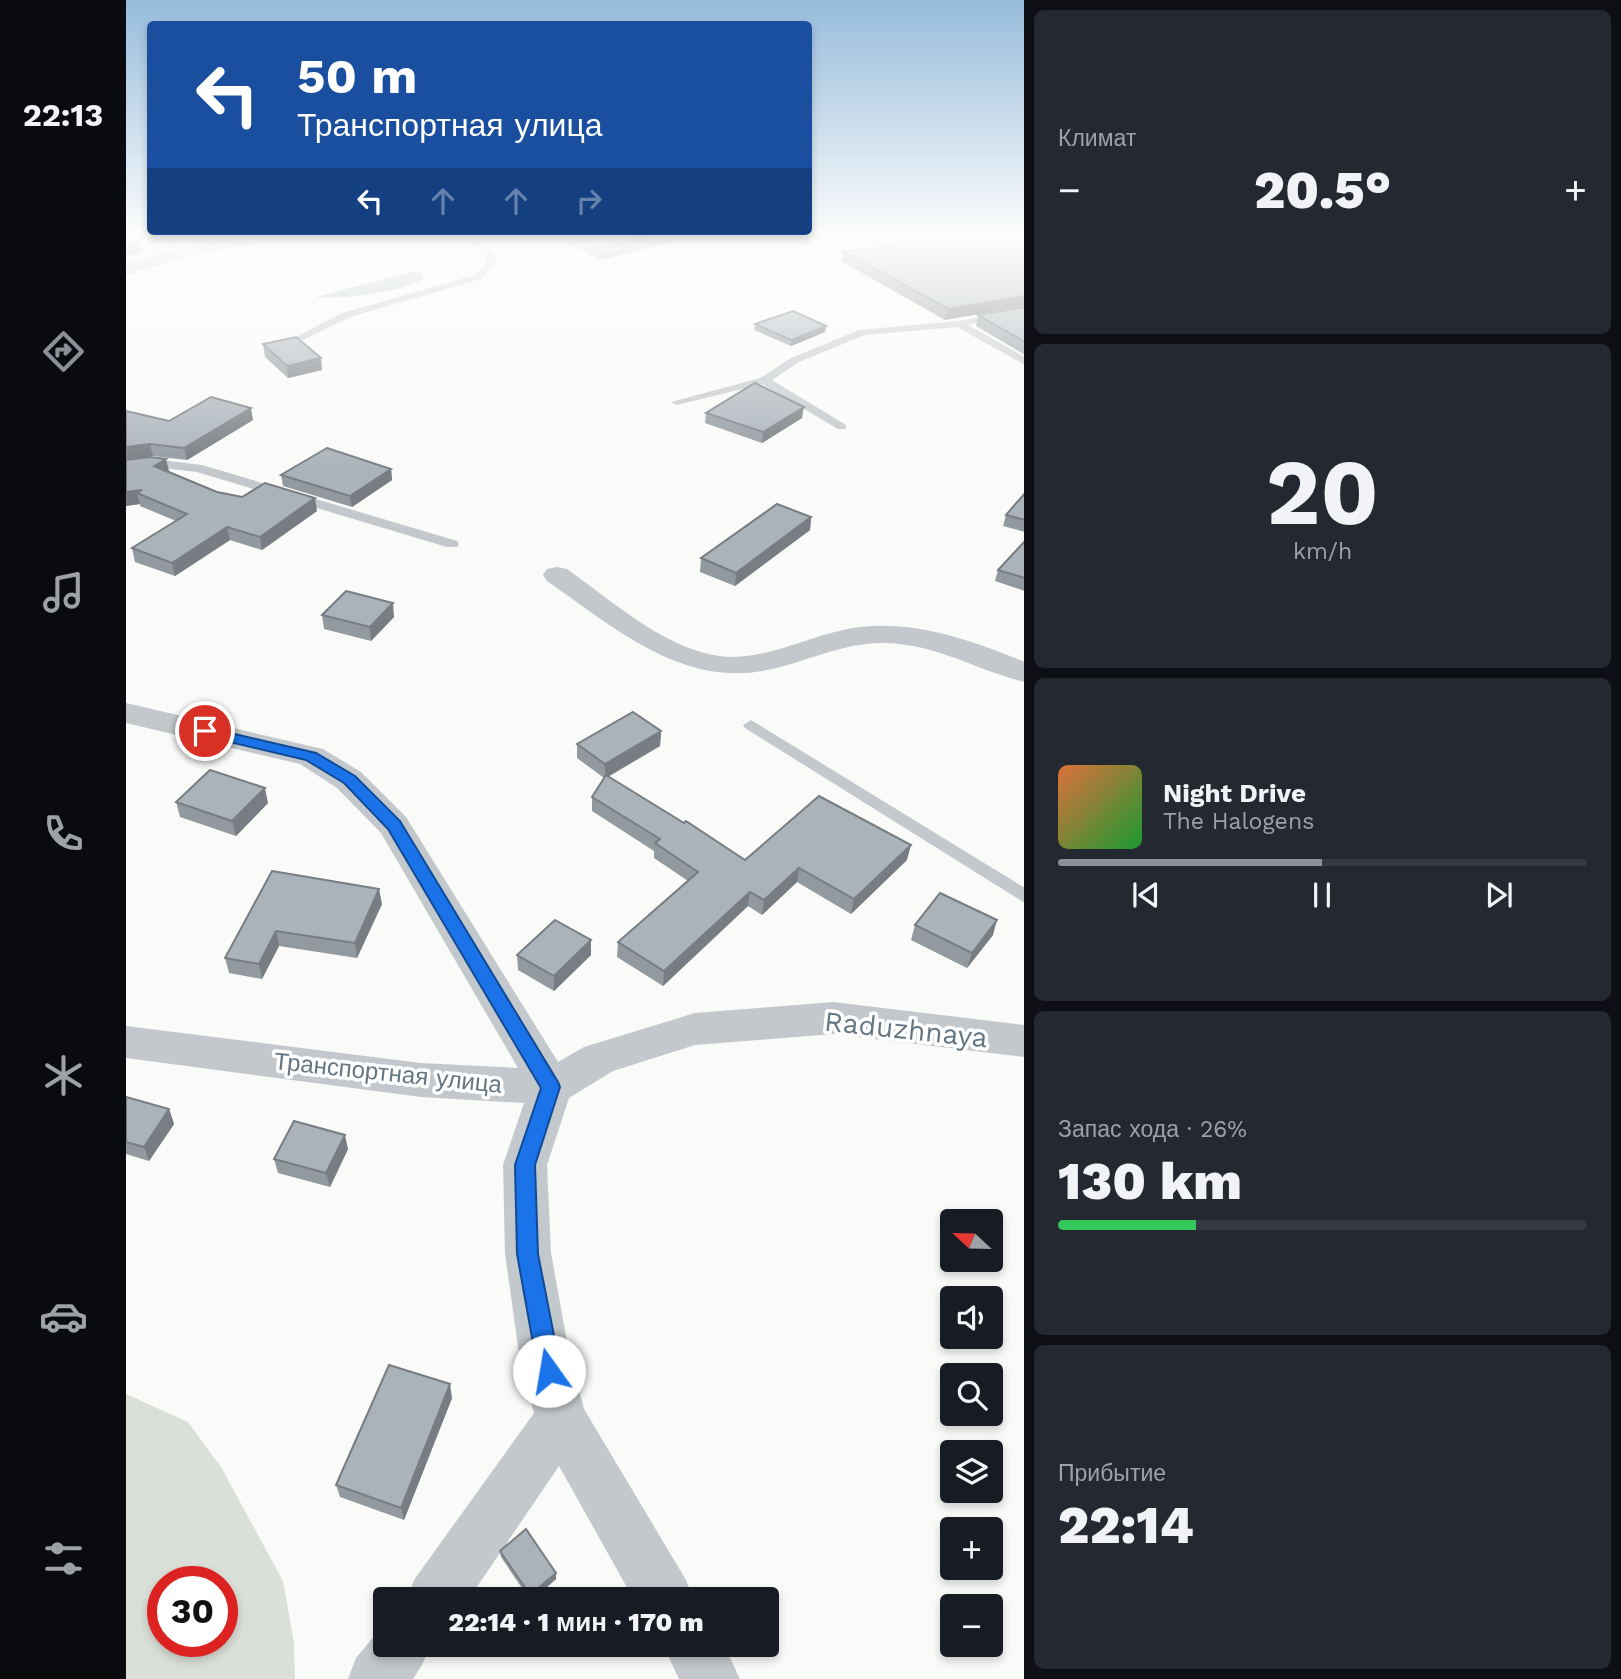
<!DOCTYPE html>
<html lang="ru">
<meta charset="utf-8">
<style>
body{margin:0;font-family:"Work Sans",sans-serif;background:#242831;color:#f1f3f6;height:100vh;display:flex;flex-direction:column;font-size:26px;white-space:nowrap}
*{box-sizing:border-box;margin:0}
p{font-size:23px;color:#9ea1a6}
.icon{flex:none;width:38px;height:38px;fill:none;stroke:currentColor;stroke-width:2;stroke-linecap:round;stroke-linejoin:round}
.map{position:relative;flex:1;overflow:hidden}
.panel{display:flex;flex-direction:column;gap:10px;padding:10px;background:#0d0f14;width:597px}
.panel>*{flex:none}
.top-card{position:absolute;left:21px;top:21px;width:665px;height:214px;border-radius:7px;box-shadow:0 4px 10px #0003;background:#1a4fa0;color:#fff;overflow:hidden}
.needle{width:46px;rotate:292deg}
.buttons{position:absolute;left:814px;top:1209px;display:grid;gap:14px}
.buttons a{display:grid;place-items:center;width:63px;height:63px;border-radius:7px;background:#171b24;box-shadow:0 4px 10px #0003;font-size:35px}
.speed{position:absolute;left:21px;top:1566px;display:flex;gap:14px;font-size:35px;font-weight:700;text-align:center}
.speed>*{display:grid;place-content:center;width:91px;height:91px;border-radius:50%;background:#171b24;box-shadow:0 4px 10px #0003;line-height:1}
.speed .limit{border:10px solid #d22;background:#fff;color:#111}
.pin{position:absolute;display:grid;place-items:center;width:60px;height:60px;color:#fff;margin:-30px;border:4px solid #fff;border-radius:50%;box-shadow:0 2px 7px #0007}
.me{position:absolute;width:77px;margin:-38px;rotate:347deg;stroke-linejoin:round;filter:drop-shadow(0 0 5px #0008)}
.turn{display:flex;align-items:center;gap:24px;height:147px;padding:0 35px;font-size:32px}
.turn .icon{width:91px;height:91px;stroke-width:2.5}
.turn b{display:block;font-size:49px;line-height:60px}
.lanes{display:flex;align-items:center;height:66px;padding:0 35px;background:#0003;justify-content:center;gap:35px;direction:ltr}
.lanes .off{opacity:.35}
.big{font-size:52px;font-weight:800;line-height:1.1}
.panel .card{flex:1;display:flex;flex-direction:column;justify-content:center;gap:10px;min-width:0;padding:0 24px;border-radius:10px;background:#242831}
.panel .dial{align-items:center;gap:0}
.dial b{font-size:91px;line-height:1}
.song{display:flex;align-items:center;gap:21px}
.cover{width:84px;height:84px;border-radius:10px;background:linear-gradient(135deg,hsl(20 70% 55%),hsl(130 70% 35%))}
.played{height:7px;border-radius:4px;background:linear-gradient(90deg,#8c9099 50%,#363941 50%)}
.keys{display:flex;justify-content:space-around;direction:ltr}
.heat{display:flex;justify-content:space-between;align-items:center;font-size:38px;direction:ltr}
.charge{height:10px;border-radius:5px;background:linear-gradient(90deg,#34c759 26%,#363941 0)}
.trip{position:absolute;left:247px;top:1587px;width:406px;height:70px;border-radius:7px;background:#171b24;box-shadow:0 4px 10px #0003;font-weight:800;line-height:70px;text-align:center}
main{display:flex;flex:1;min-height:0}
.dock{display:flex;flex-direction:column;width:126px;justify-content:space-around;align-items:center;background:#090b0e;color:#9ea1a6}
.dock .icon{width:49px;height:49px}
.dock .selected{color:#8c9099}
.dock b{font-size:32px;color:#f1f3f6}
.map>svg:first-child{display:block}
.built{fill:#e8e9e9}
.green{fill:#dadfd7;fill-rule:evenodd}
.water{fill:#bbc7cb}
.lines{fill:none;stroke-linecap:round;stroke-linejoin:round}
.service{fill:#c3c8cc;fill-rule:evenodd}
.minor{fill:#c3c8cc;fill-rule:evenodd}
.wall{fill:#929a9f}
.shaded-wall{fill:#777d82}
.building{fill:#aab3b9;stroke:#777d82;stroke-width:2}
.route{fill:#1a73e8;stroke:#114b97;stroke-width:2}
.labels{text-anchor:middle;stroke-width:7;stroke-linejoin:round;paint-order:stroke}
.street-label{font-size:24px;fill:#657683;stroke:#fff}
.near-street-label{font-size:28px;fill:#657683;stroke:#fff}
</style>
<main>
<nav class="dock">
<b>22:13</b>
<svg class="icon selected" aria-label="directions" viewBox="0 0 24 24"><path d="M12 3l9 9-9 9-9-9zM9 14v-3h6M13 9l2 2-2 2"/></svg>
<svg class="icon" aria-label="music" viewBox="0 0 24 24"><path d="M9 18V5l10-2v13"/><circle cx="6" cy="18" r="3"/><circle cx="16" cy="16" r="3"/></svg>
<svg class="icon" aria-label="phone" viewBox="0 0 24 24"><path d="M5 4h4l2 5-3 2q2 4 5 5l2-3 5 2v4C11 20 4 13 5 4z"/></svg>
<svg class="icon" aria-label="climate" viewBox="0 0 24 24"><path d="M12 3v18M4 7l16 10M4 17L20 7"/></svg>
<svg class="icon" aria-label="car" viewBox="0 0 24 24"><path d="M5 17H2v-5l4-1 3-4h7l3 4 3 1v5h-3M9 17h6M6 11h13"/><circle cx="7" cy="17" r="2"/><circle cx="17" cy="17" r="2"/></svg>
<svg class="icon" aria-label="filters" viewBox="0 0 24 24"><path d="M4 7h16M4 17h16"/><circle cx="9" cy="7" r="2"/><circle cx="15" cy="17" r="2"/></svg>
</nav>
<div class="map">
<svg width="899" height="1679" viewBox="0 0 899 1679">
<rect width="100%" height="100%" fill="#fafaf8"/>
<!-- built -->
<polygon class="built" points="0,237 93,237 56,243 0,260"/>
<!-- green -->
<path class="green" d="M0,1394L62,1422L95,1467L157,1581L168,1643L169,1679H0ZM37,1582H96V1642H37Z"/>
<!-- water -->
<path class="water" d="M289,271L296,273L298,278C279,292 213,300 190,297Z"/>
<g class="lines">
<!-- service -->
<g class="service">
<polygon points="41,237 49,237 56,255 50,255"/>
<path d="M333,237C348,237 365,247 371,261L355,279L224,317L177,340L168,338L216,313L349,275L361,261L359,254Z"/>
<polygon points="899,308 899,314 842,325 899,357 899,365 831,327 739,335 673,362 646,380 720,425 720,429 712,429 636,384 551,405 545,402 634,378 665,358 733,330 833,321"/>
<polygon points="27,459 76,465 331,541 333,544 331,547 321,547 71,472 27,467 0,471 0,463"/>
<polygon points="625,720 899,888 899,903 619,728 617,725"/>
</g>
<!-- minor -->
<g class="minor">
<polygon points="109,237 144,237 141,241 56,258 0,275 0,263 53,248"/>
<path d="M431,567L441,569C485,600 533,644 587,655C632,664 674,639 717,630C778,616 843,639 899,662V682C849,670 814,645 760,643C719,642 685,660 646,669C558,690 489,628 421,581L417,575L421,569Z"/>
<polygon points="0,703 197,749 235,772 280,817 432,1062 458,1047 569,1013 707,1002 899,1025 899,1057 707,1034 569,1045 487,1071 443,1098 421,1165 425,1253 442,1347 458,1409 560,1580 568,1600 508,1600 433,1466 342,1600 280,1600 288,1580 408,1413 392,1347 379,1253 377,1165 398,1103 295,1097 0,1058 0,1026 295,1063 392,1068 255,833 211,788 174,764 0,723"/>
<polygon points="259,1623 259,1645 305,1645 296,1665 287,1679 222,1679 230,1658"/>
<polygon points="537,1645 598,1645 614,1679 553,1679"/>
</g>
</g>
<!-- wall -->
<g class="wall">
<polygon points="433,237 552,237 548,238 547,242 473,260"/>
<polygon points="735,237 899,237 819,320 715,261 717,251 752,248"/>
<polygon points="899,307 899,355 850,326 852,315"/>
<polygon points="629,324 700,326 699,332 665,346 628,330"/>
<polygon points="137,344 196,370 162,378 139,357"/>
<polygon points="0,411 43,421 127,420 61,460 27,456 16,458 43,471 91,492 191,511 136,550 104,540 49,576 9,562 6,548 50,521 14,506 14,504 0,506"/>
<polygon points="580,413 676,418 636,443 579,423"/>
<polygon points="265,469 266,480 226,507 157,486 155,475"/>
<polygon points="899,493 899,532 877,526 880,515"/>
<polygon points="685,517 684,530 609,586 574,572 575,558"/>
<polygon points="899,541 899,591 869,581 872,570"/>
<polygon points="196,615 268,617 245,641 198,629"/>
<polygon points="535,731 534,746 482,777 619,860 781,860 725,914 671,882 636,915 622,906 537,986 491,957 492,942 562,881 528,858 528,851 466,811 466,797 478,778 451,758 451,744"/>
<polygon points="50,802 142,803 110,836 54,817"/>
<polygon points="146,871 256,904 231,958 153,946 136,979 103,973 99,958"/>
<polygon points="789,925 867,935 841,968 785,940"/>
<polygon points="391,955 465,955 428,991 392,970"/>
<polygon points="0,1097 43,1109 48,1124 23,1161 0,1154"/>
<polygon points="222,1149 204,1187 152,1173 148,1159"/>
<polygon points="326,1398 278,1520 214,1497 210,1485"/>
<polygon points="374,1551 430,1573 430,1579 406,1600 404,1600 375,1557"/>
</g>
<!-- shaded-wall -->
<g class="shaded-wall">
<polygon points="519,237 552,237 548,238 547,242 473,260 473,248"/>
<polygon points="14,241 16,252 0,256 0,245"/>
<polygon points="899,296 899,306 819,320 822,309"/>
<polygon points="700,326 699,332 665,346 665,340"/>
<polygon points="195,358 196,370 162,378 161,366"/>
<polygon points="678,407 676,418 636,443 637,432"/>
<polygon points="125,408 127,420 61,460 58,448"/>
<polygon points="24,444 27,456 0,460 0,447"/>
<polygon points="40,459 43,471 28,466"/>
<polygon points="265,469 266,480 226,507 224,496"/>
<polygon points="16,490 11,493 14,504 0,506 0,492"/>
<polygon points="189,498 191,511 136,550 134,537"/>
<polygon points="685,517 684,530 609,586 610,573"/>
<polygon points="101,527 104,540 49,576 46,563"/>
<polygon points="267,603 268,617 245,641 244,627"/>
<polygon points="535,731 534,746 479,778 479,764"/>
<polygon points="139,788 142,803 110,836 106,821"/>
<polygon points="785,845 781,860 725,914 728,899"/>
<polygon points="673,868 671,882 636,915 638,900"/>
<polygon points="253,889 256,904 231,958 229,943"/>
<polygon points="624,892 622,906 537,986 538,971"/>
<polygon points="871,920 867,935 841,968 846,953"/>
<polygon points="150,931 153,946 136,979 133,964"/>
<polygon points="465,940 465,955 428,991 428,976"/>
<polygon points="43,1109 48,1124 23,1161 18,1147"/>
<polygon points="219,1135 222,1149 204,1187 200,1173"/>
<polygon points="324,1384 326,1398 278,1520 275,1508"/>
<polygon points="430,1573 430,1579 406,1600 405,1600 404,1595"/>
</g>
<!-- building -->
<g class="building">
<polygon points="0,237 7,237 14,241 0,245"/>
<polygon points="454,237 519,237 473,248"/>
<polygon points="752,237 899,237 899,296 822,309 717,251 768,247"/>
<polygon points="899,307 899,342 852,315"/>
<polygon points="667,311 700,326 665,340 629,324"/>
<polygon points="170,337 195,358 161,366 137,344"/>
<polygon points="629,383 678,407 637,432 580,413"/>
<polygon points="85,397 125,408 58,448 24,444 0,447 0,411 43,421"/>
<polygon points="201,448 265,469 224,496 155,475"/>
<polygon points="24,457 40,459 28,466 91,492 116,497 139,483 189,498 134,537 101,527 46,563 6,548 61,514 11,493 16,490 0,492 0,460"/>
<polygon points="899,493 899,520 880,515"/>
<polygon points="651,504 685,517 610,573 575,558"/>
<polygon points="899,541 899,578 872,570"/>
<polygon points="220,591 267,603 244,627 196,615"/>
<polygon points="507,712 535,731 479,764 451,744"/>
<polygon points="84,770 139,788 106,821 50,802"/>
<polygon points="480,775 558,823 560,821 619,860 693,796 785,845 728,899 673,868 638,900 624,892 538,971 492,942 572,872 529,843 534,839 466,797"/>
<polygon points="146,871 253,889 229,943 150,931 133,964 99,958"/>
<polygon points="814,893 871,920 846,953 789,925"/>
<polygon points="429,920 465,940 428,976 391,955"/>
<polygon points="0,1097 43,1109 18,1147 0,1142"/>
<polygon points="168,1121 219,1135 200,1173 148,1159"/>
<polygon points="263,1365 324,1384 275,1508 210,1485"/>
<polygon points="400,1529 430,1573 404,1595 374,1551"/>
</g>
<!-- sky -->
<linearGradient id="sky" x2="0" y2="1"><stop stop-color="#96bcdc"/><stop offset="0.5" stop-color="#fdfdfc"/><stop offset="1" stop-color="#fdfdfc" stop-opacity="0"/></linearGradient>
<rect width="899" height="472" fill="url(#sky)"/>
<!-- route -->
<polygon class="route" points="79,727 190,753 229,776 274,821 432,1082 434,1087 409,1165 412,1254 435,1371 431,1379 423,1382 415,1379 412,1371 391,1254 389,1165 415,1088 262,829 218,783 180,760 74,735 72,731"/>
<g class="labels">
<!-- street labels -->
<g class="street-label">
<text transform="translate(262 1073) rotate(6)" y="8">Транспортная улица</text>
</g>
<!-- near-street labels -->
<g class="near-street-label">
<text transform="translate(780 1029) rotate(6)" y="10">Raduzhnaya</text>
</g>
</g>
</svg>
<div class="buttons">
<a><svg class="needle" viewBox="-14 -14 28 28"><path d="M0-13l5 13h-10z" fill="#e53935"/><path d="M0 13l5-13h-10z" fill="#9ea1a6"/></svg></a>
<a><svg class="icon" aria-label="sound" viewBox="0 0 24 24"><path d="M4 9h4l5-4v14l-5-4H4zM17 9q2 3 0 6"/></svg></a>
<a><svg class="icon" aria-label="search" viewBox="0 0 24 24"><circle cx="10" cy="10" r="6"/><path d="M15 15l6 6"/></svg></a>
<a><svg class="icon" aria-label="layers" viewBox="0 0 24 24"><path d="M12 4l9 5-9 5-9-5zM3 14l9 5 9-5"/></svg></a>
<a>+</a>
<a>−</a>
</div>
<div class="speed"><div class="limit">30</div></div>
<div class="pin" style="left:79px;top:731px;background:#d93025"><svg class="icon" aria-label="arrive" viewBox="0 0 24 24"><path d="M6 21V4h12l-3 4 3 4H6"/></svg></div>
<svg class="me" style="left:423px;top:1371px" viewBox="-20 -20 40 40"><circle r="19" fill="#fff"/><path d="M0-13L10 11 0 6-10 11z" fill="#1a73e8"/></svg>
<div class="trip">22:14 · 1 мин · 170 m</div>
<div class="top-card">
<div class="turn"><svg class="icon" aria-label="left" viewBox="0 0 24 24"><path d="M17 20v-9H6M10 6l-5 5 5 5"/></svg><div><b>50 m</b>Транспортная улица</div></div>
<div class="lanes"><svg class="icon" aria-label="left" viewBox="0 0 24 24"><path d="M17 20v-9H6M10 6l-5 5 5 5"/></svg><svg class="icon off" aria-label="ahead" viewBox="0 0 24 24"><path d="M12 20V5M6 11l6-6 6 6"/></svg><svg class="icon off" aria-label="ahead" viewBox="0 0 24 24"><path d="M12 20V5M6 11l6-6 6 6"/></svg><svg class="icon off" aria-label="right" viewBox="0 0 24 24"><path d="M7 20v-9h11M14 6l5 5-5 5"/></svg></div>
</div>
</div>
<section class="panel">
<div class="card"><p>Климат</p>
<div class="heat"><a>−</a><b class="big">20.5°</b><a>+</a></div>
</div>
<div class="card dial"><b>20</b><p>km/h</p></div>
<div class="card">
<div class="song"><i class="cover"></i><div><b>Night Drive</b><p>The Halogens</p></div></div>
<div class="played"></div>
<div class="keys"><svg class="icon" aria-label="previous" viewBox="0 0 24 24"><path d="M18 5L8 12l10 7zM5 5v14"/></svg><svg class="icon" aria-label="pause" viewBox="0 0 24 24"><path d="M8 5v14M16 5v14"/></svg><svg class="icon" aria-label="next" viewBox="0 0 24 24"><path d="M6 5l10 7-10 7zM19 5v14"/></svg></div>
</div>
<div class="card"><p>Запас хода · 26%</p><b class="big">130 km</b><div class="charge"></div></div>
<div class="card"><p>Прибытие</p><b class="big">22:14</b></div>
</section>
</main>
